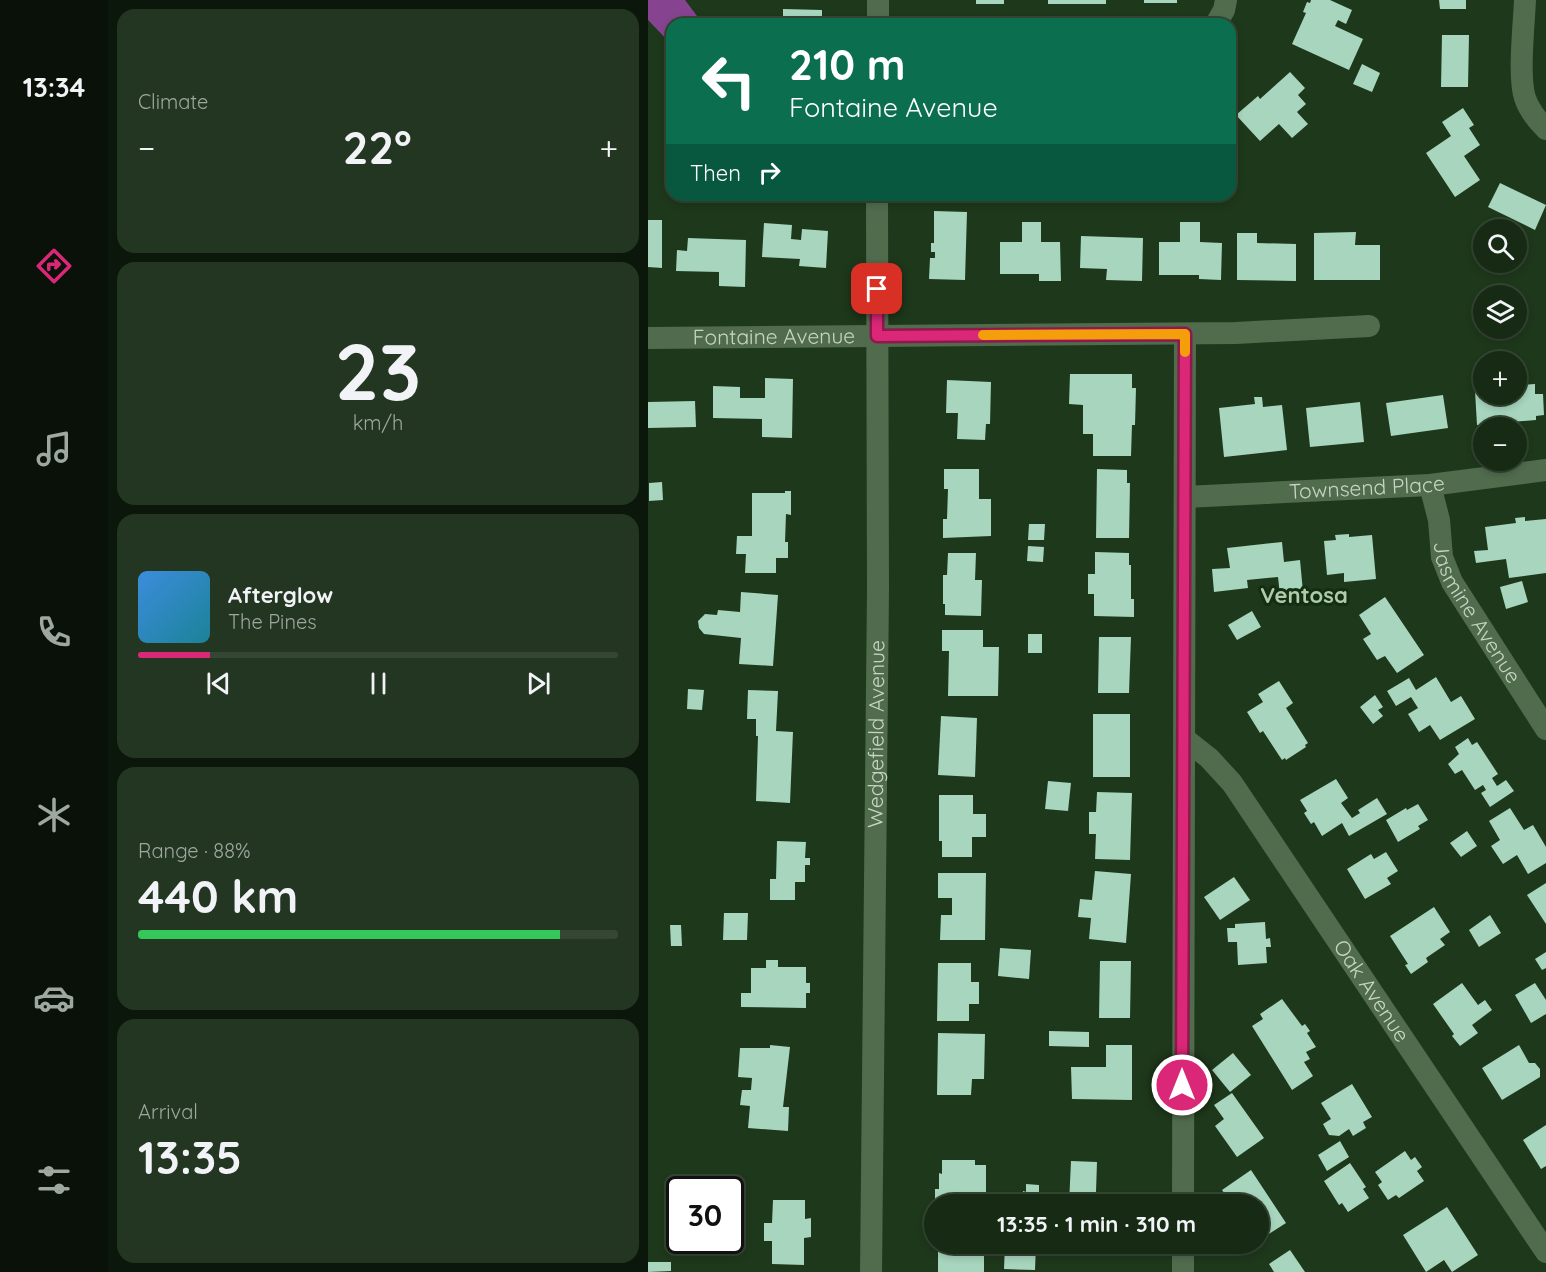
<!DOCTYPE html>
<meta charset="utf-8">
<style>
body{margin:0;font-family:Quicksand,sans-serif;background:#233622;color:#f1f3f6;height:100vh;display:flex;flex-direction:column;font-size:22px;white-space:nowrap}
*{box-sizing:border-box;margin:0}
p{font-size:20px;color:#9ea7a0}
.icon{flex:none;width:33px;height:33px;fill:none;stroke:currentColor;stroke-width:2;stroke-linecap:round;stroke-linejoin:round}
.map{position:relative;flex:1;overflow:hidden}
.details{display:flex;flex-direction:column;gap:9px;padding:9px;background:#0c170b;width:540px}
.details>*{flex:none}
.banner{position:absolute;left:18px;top:18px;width:570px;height:183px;border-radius:18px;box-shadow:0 3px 9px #0003,0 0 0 2px #354634;background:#0b6e4f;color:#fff;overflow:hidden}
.tools{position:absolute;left:825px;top:219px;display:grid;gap:12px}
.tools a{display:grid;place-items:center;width:54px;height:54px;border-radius:50%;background:#162a14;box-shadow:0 3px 9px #0003,0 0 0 2px #354634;font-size:30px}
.speed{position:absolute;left:18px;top:1176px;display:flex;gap:12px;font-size:30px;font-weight:700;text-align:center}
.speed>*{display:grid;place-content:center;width:78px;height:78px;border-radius:50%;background:#162a14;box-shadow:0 3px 9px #0003,0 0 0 2px #354634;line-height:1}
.speed .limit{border:3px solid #111;border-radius:9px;background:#fff;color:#111}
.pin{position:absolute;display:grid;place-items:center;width:51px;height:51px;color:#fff;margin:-26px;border-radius:12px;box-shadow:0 3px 9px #0006}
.me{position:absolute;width:66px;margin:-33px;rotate:0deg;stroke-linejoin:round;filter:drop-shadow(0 0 4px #0008)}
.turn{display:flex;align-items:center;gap:21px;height:126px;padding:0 24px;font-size:27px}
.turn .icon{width:78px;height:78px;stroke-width:2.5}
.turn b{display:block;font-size:42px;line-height:51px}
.then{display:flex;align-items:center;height:57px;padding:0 24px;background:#0003;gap:12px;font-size:22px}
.big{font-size:45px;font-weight:700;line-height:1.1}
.details .card{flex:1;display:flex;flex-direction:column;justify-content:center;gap:9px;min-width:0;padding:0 21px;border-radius:18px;background:#233622}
.details .dial{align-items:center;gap:0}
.dial b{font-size:78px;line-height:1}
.song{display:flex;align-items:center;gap:18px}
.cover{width:72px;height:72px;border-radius:9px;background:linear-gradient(135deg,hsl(210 70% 55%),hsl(190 70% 35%))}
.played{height:6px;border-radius:3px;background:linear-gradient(90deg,#db2777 15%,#354634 15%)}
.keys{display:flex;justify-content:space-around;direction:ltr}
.heat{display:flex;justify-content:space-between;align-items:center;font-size:33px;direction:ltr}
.charge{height:9px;border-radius:4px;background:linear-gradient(90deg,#34c759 88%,#354634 0)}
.trip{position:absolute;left:276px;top:1194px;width:345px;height:60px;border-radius:30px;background:#162a14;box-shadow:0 3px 9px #0003,0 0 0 2px #354634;font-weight:700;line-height:60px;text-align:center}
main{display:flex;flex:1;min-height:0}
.tabs{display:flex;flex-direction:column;width:108px;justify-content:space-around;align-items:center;background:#091108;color:#9ea7a0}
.tabs .icon{width:42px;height:42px}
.tabs .current{color:#db2777}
.tabs b{font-size:27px;color:#f1f3f6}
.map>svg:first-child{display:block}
.water{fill:#854390}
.building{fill:#a7d5bd}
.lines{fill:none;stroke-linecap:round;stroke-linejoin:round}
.street{stroke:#506c4d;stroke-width:22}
.route-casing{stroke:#8e194d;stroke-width:15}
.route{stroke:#db2777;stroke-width:10}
.slow{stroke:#f59e0b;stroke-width:10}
.labels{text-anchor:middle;stroke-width:6;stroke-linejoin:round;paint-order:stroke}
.street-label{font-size:21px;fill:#c7d6c4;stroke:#142e11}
.neighbourhood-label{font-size:22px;font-weight:bold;fill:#adcca9;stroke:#142e11}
</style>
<main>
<nav class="tabs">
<b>13:34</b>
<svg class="icon current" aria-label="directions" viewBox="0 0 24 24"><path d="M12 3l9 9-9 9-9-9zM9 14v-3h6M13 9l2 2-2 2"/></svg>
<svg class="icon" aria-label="music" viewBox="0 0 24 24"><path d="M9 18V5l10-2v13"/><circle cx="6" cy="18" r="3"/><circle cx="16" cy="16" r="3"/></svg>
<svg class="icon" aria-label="phone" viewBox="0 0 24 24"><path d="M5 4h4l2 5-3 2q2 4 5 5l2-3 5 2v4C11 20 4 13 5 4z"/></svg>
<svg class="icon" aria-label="climate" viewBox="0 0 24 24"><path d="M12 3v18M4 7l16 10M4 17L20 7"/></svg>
<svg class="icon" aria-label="car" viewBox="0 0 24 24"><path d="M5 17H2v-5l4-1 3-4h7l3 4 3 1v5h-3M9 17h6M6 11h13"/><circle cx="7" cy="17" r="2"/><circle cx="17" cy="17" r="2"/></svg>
<svg class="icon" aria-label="filters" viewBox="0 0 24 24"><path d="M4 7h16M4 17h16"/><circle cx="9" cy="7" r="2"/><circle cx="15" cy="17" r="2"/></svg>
</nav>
<section class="details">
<div class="card"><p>Climate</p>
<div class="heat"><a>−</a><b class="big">22°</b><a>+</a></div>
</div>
<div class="card dial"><b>23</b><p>km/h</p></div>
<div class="card">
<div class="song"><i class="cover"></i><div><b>Afterglow</b><p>The Pines</p></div></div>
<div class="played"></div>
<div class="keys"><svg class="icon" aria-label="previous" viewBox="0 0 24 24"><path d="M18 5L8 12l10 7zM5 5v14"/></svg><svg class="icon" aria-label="pause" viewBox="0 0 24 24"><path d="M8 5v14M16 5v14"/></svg><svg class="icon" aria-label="next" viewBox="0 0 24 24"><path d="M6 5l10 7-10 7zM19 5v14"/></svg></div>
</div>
<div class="card"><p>Range · 88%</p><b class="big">440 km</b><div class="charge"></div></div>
<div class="card"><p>Arrival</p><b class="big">13:35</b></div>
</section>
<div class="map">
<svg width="898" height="1272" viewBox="0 0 898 1272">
<rect width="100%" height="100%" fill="#1e381b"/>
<!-- water -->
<polygon class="water" points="0,0 37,0 55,24 24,24 24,45 0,20"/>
<!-- building -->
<g class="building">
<rect x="328" y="0" width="28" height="4"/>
<rect x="400" y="0" width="58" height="4"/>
<rect x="496" y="0" width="33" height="3"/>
<polygon points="663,0 682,0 704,10 698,24 690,20 687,26 715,39 701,70 644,44 658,13 655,12 659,2 662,3"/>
<polygon points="791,0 818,0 818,9 792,9"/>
<polygon points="135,9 174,10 174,24 135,24"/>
<polygon points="794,35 821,35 820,87 793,87"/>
<polygon points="714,64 732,73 724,92 705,84"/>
<polygon points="642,72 657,88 650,95 658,104 649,112 660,124 644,138 631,124 612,141 588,115 610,96 612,99"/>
<polygon points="815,108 826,125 821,128 832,145 816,156 832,180 807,197 778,153 803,136 794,122"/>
<polygon points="852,183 898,205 887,230 840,207"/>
<polygon points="286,211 319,212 317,280 281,279 282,258 287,258 287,252 283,252 283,243 286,243"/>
<polygon points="0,220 14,220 14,268 0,267"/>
<polygon points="374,222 393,222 393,242 412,242 413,281 391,281 391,274 352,274 352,242 374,242"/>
<polygon points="532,222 552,222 552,242 574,243 573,280 551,279 551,275 511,275 511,242 532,242"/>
<polygon points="116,223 144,225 143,239 153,240 154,229 180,231 178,268 151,266 152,259 114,257"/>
<polygon points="708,232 707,245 732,245 732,280 666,280 666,233"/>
<polygon points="589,233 609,233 609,243 648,244 648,281 589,280"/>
<polygon points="433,236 495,238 494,281 458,280 459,269 432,268"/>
<polygon points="40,238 98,240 97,287 71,286 71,272 28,271 29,250 39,251"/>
<polygon points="422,374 484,374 484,388 488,388 487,425 484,425 483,456 445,456 445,434 435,434 435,405 421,404"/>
<polygon points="117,378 145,379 144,438 114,437 114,419 65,418 65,386 92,387 92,398 117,398"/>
<polygon points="299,380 343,382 342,424 338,424 337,440 309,439 310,413 298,413"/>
<polygon points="887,384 887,394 895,394 896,415 888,416 888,420 829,425 827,391 836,390 836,394 868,394 868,392 873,392 872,385"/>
<polygon points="795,395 800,428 743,436 738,403"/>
<polygon points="606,397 614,397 615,407 634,405 639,450 576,457 571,408 607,404"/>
<polygon points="47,401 48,427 0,428 0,402"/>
<polygon points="712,402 716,442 662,447 658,408"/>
<polygon points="296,469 331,469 331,499 343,499 343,536 295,538 295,519 299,519 300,489 296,489"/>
<polygon points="449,469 479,470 479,483 482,483 481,538 448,538"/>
<polygon points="14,482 15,500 1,501 1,483"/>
<polygon points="137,491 143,491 143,515 138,514 137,542 140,542 140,558 128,558 128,573 97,573 98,554 88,554 89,536 104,536 104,493 137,493"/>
<polygon points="877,517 877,521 898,519 898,573 861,578 858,559 828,563 826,551 840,550 837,527 868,523 867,518"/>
<polygon points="381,524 397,524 396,540 380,540"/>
<polygon points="701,534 701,537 724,535 728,579 696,582 696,573 679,575 676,541 688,540 687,535"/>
<polygon points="634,542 636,562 652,560 655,592 632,595 630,577 599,580 600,588 566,592 564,569 582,568 579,548"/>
<polygon points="380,546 396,547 395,562 379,561"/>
<polygon points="447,552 481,553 481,565 483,565 483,599 486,599 486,617 446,616 446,594 440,594 440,574 447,574"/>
<polygon points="300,553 328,553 327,580 334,580 333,616 297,615 297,604 295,604 295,575 299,575"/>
<polygon points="874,581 880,602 858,609 852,587"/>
<polygon points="93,592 130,595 125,666 91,664 93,638 56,634 51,628 50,621 57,614 69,615 70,610 92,612"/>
<polygon points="737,597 776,655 749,673 737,656 729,660 715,639 723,634 711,615"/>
<polygon points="604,611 613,627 589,640 580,625"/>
<polygon points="294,630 335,630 335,647 351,647 350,696 300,696 301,651 294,651"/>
<rect x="380" y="634" width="14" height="19"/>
<polygon points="451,637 483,637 481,693 450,693"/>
<polygon points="788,677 803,702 813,696 827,719 792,740 782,725 771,732 760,714 770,708 763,697 748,706 739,691 761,678 768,690"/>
<polygon points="631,681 645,703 638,708 660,743 657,745 658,747 638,760 637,758 634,760 615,731 612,733 599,712 615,702 610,694"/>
<polygon points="40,689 56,690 54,710 39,709"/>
<polygon points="100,690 130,691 128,731 145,732 142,803 108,801 110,736 108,736 108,719 99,719"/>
<polygon points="727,695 735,707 730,710 735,716 725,724 712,707"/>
<rect x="445" y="714" width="37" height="63"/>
<polygon points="293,716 329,718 327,777 290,775"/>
<polygon points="820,738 824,745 829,742 850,774 844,778 849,786 858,780 866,791 842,807 833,793 838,790 835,785 827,790 814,770 807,774 800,764 811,754 807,747"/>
<polygon points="688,779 700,798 693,803 704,818 712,813 710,810 729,798 739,814 701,836 694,823 674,836 666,822 663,824 656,813 659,811 652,800"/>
<polygon points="400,781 423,783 420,811 397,809"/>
<polygon points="449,792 484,793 482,860 447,859 448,834 441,834 441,812 448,812"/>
<polygon points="291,795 325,795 325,814 338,814 338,837 324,837 324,857 294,857 294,841 291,841"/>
<polygon points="770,804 780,820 770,826 772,829 750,842 738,820 758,808 759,810"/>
<polygon points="862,808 876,830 885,825 898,847 898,863 880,874 869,855 855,864 843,846 852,840 841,821"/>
<polygon points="819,831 829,846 813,857 802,843"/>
<polygon points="129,841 158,842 157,858 162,858 162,865 157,865 157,882 147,882 147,900 122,900 122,879 128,879"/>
<polygon points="738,852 750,871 739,878 743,884 717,899 699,869 723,854 726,859"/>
<polygon points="447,871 483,874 478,943 441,939 443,918 430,917 432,899 444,900"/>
<polygon points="290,873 338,873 337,940 292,940 293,915 304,915 304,898 290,898"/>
<polygon points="586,877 602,900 572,920 556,897"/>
<polygon points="898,883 898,924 879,895"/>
<polygon points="786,907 802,932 792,939 797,945 778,958 780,962 763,974 757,965 760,964 742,936"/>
<polygon points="76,913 100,913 99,940 75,940"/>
<polygon points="842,915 853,933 831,947 821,930"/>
<polygon points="617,922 618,939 622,938 623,947 618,947 619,963 590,965 589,942 580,942 579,928 587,928 587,924"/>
<polygon points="22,925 33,925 34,946 23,946"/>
<polygon points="352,948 383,950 381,979 350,976"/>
<polygon points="898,952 898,968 894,970 887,959"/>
<polygon points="118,960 130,960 130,967 158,967 158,983 162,983 162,993 158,993 158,1008 93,1007 93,993 103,993 103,968 118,968"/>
<polygon points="452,961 483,961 482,1018 451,1018"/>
<polygon points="290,963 323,963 323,982 331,982 331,1004 321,1004 321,1021 289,1021"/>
<polygon points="814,983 830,1005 837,1000 844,1010 824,1025 830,1033 812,1046 804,1036 806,1034 785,1004"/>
<polygon points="887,983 898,1000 898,1014 883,1023 867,995"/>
<polygon points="634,999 654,1026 657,1024 662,1031 659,1033 668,1047 658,1052 662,1059 656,1062 665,1076 644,1090 604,1026 615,1019 612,1014"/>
<polygon points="401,1031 441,1032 441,1047 401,1046"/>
<polygon points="290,1033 337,1034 336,1079 324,1079 323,1095 289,1095"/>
<polygon points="122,1045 142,1047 135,1107 141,1107 140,1131 100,1128 102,1106 92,1105 94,1090 103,1090 104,1078 90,1077 92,1048 122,1048"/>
<polygon points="458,1045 484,1045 484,1100 424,1099 423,1067 458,1067"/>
<polygon points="871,1045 881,1063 887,1063 892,1069 892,1077 854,1100 834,1068"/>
<polygon points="585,1053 603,1075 582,1092 564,1070"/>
<polygon points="704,1084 724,1117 715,1122 718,1128 705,1136 701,1129 691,1136 681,1135 675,1124 683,1119 673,1103"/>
<polygon points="584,1093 616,1138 589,1157 567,1126 576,1119 566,1105"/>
<polygon points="898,1125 898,1166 893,1169 875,1140"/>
<polygon points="692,1141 701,1157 679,1171 670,1155"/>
<polygon points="757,1151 763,1160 767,1157 774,1167 769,1171 776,1181 751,1198 748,1195 740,1200 730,1185 734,1182 727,1172"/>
<polygon points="294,1160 327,1160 327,1165 338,1165 338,1198 325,1198 325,1204 293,1204 293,1200 287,1200 287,1189 291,1189 291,1173 294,1174"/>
<polygon points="423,1161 449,1162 448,1192 483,1192 482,1204 421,1204"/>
<polygon points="702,1163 718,1187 715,1189 721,1198 700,1212 694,1203 691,1205 676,1181"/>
<polygon points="603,1170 638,1223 610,1241 610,1204 584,1204 574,1190"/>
<polygon points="378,1184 391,1185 391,1204 378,1204 378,1197 374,1197 375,1191 378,1192"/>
<polygon points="125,1200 157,1200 157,1219 163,1218 163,1237 156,1238 156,1265 124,1264 124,1241 116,1241 116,1223 124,1223"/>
<polygon points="799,1207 830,1255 804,1272 796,1260 778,1272 755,1235"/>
<polygon points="357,1244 388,1244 387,1270 356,1269"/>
<polygon points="290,1245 323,1246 323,1250 336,1250 336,1272 290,1272"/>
<polygon points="642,1250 657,1272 626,1272 621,1264"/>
<polygon points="0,1262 23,1262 23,1271 0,1272"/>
</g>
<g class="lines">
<!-- street -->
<g class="street">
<path d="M877,0C876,24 870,77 877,98C881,110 889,120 898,129"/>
<polyline points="230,24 230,0"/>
<polyline points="568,24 576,10 578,0"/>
<path id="s1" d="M0,338L588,333L721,326"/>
<path id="s2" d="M782,485L791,520L794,557L804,582L898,729"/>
<path id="s3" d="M537,497L782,485L898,470"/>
<path id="s4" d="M537,739L561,758L584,783L898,1252"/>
<polyline points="535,1204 537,334"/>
<polyline points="535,1244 535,1272"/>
<path id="s5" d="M223,1272L230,590L229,195"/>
</g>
</g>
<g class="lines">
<defs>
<polyline id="route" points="229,289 229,336 537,334 534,1085"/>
</defs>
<!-- route casing -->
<use href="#route" class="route-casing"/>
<!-- route -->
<use href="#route" class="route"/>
<!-- slow -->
<polyline class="slow" points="335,335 537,334 537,352"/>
</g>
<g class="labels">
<!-- street labels -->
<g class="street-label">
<text dy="7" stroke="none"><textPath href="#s1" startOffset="126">Fontaine Avenue</textPath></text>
<text dy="7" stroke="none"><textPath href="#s3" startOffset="182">Townsend Place</textPath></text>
<text dy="7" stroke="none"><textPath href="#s2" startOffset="138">Jasmine Avenue</textPath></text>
<text dy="7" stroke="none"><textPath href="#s5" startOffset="538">Wedgefield Avenue</textPath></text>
<text dy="7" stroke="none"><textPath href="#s4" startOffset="315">Oak Avenue</textPath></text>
</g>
<!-- neighbourhood labels -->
<g class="neighbourhood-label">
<text x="656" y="603">Ventosa</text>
</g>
</g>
</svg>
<div class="tools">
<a><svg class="icon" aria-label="search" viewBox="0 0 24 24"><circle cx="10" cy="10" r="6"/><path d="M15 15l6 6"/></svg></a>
<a><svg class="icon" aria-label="layers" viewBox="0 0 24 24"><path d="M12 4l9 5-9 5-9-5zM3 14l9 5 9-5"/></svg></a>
<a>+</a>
<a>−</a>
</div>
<div class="speed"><div class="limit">30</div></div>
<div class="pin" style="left:229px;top:289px;background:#d93025"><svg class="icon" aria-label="arrive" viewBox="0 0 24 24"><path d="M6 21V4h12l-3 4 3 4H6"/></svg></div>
<svg class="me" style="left:534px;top:1085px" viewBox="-20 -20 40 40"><circle r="17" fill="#db2777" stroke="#fff" stroke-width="3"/><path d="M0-11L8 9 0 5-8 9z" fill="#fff"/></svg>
<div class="trip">13:35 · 1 min · 310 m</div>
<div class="banner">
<div class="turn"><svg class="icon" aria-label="left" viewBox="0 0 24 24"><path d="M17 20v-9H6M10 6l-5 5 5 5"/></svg><div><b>210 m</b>Fontaine Avenue</div></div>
<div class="then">Then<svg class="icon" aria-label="right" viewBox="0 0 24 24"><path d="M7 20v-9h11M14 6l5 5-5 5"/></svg></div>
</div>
</div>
</main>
